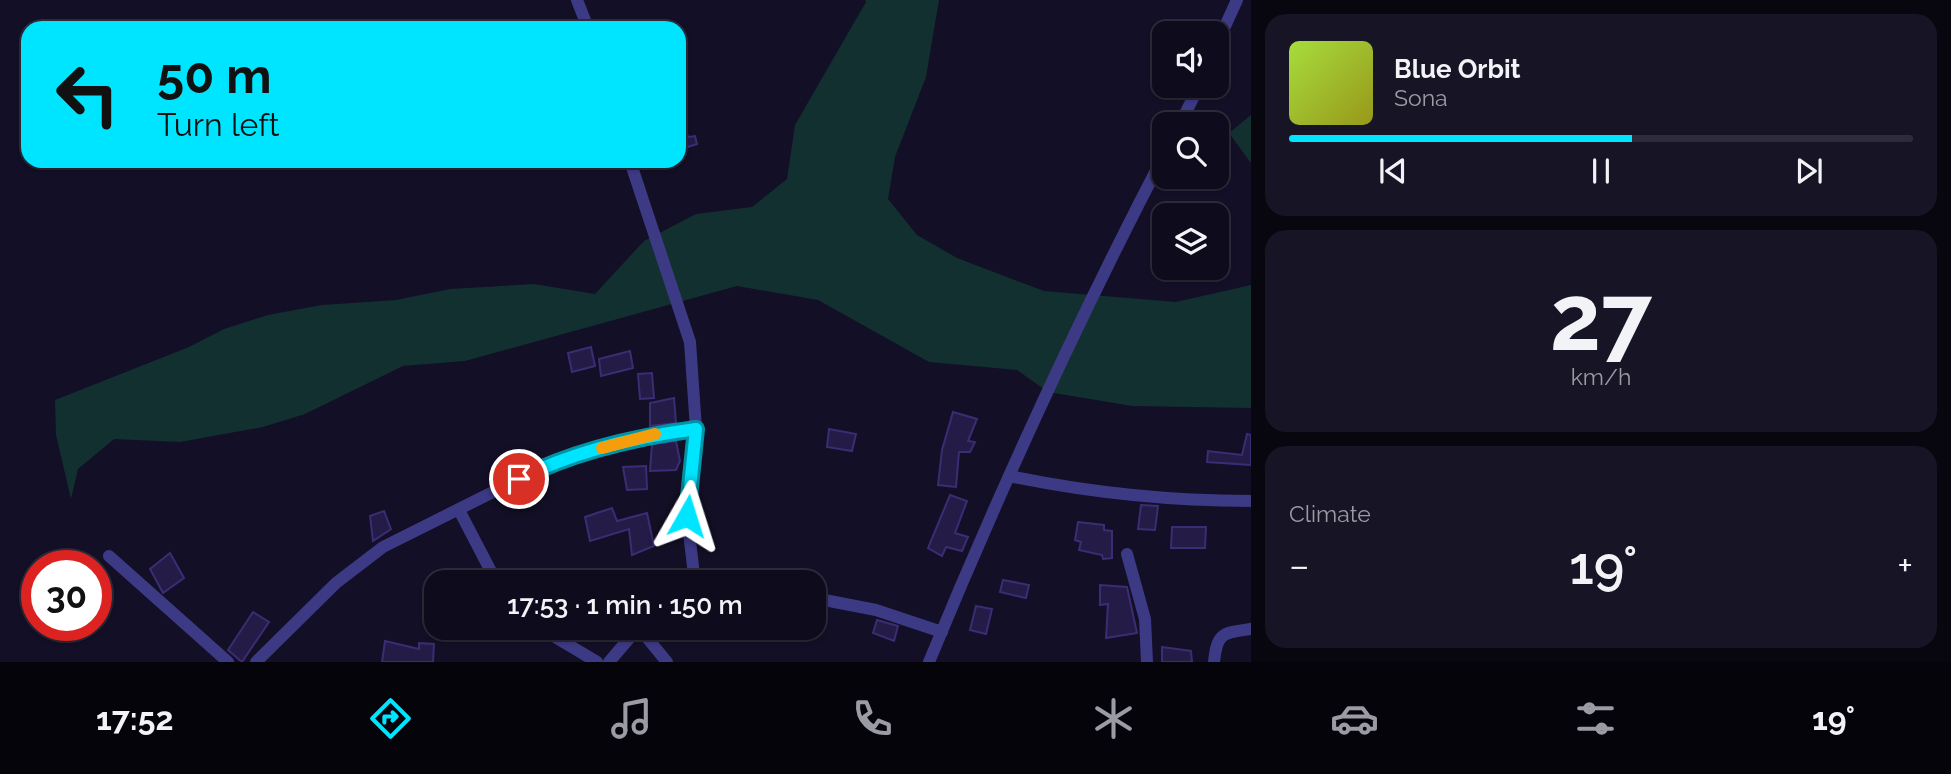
<!DOCTYPE html>
<meta charset="utf-8">
<style>
body{margin:0;font-family:Raleway,sans-serif;background:#171425;color:#f1f3f6;height:100vh;display:flex;flex-direction:column;font-size:26px;white-space:nowrap}
*{box-sizing:border-box;margin:0}
p{font-size:23px;color:#9b9ba3}
.icon{flex:none;width:38px;height:38px;fill:none;stroke:currentColor;stroke-width:2;stroke-linecap:round;stroke-linejoin:round}
.map{position:relative;flex:1;overflow:hidden}
.details{display:flex;flex-direction:column;gap:14px;padding:14px;background:#08060f;width:700px}
.details>*{flex:none}
.banner{position:absolute;left:21px;top:21px;width:665px;height:147px;border-radius:21px;box-shadow:0 2px 5px #0004,0 0 0 2px #2e2b3b;background:#00e5ff;color:#111;overflow:hidden}
.tools{position:absolute;left:1152px;top:21px;display:grid;gap:14px}
.tools a{display:grid;place-items:center;width:77px;height:77px;border-radius:14px;background:#0e0b1c;box-shadow:0 2px 5px #0004,0 0 0 2px #2e2b3b;font-size:35px}
.speed{position:absolute;left:21px;top:550px;display:flex;gap:14px;font-size:35px;font-weight:700;text-align:center}
.speed>*{display:grid;place-content:center;width:91px;height:91px;border-radius:50%;background:#0e0b1c;box-shadow:0 2px 5px #0004,0 0 0 2px #2e2b3b;line-height:1}
.speed .limit{border:10px solid #d22;background:#fff;color:#111}
.pin{position:absolute;display:grid;place-items:center;width:60px;height:60px;color:#fff;margin:-30px;border:4px solid #fff;border-radius:50%;box-shadow:0 2px 7px #0007}
.me{position:absolute;width:77px;margin:-38px;rotate:6deg;stroke-linejoin:round;filter:drop-shadow(0 0 5px #0008)}
.turn{display:flex;align-items:center;gap:24px;height:147px;padding:0 21px;font-size:32px}
.turn .icon{width:91px;height:91px;stroke-width:2.5}
.turn b{display:block;font-size:49px;line-height:60px}
.big{font-size:52px;font-weight:600;line-height:1.1}
.details .card{flex:1;display:flex;flex-direction:column;justify-content:center;gap:10px;min-width:0;padding:0 24px;border-radius:21px;background:#171425}
.details .dial{align-items:center;gap:0}
.dial b{font-size:91px;line-height:1}
.song{display:flex;align-items:center;gap:21px}
.cover{width:84px;height:84px;border-radius:10px;background:linear-gradient(135deg,hsl(80 70% 55%),hsl(60 70% 35%))}
.played{height:7px;border-radius:4px;background:linear-gradient(90deg,#00e5ff 55%,#2e2b3b 55%)}
.keys{display:flex;justify-content:space-around;direction:ltr}
.heat{display:flex;justify-content:space-between;align-items:center;font-size:38px;direction:ltr}
.trip{position:absolute;left:424px;top:570px;width:402px;height:70px;border-radius:21px;background:#0e0b1c;box-shadow:0 2px 5px #0004,0 0 0 2px #2e2b3b;font-weight:600;line-height:70px;text-align:center}
.dock{display:flex;height:112px;justify-content:space-around;align-items:center;background:#06040b;color:#9b9ba3}
.dock .icon{width:49px;height:49px}
.dock .on{color:#00e5ff}
.dock b{font-size:32px;color:#f1f3f6}
main{display:flex;flex:1;min-height:0}
.map>svg:first-child{display:block}
.green{fill:#12302f}
.building{fill:#241b47;stroke:#3b2d73;stroke-width:2}
.lines{fill:none;stroke-linecap:round;stroke-linejoin:round}
.street{stroke:#3d3a85;stroke-width:12}
.route-casing{stroke:#0095a6;stroke-width:18}
.route{stroke:#00e5ff;stroke-width:12}
.slow{stroke:#f59e0b;stroke-width:12}
</style>
<main>
<div class="map">
<svg width="1251" height="662" viewBox="0 0 1251 662">
<rect width="100%" height="100%" fill="#130f26"/>
<!-- green -->
<g class="green">
<polygon points="865,0 939,0 926,77 895,157 888,199 917,235 957,258 1044,291 1176,302 1251,285 1251,408 1132,406 1048,392 1017,370 929,362 818,300 737,286 465,361 403,366 305,414 263,427 180,442 114,439 78,469 71,499 56,435 55,400 189,347 224,329 268,315 322,305 396,300 450,289 534,284 595,294 644,241 696,214 752,207 787,179 795,125 866,2"/>
<polygon points="1251,115 1251,163 1229,133"/>
</g>
<!-- building -->
<g class="building">
<polygon points="679,115 682,115 688,137 695,136 697,144 688,147 686,141 679,144"/>
<polygon points="591,347 595,366 572,372 568,353"/>
<polygon points="630,351 633,368 601,376 599,359"/>
<polygon points="652,373 654,398 640,399 638,374"/>
<polygon points="674,398 676,423 650,426 650,403"/>
<polygon points="953,412 977,419 968,441 975,442 970,452 959,452 956,487 938,485 942,450"/>
<polygon points="829,429 856,434 852,451 827,447"/>
<polygon points="1247,434 1251,435 1251,465 1207,462 1208,451 1242,455"/>
<polygon points="676,441 680,461 676,470 650,471 652,444"/>
<polygon points="646,466 647,489 627,490 623,467"/>
<polygon points="950,495 967,501 955,533 968,537 962,551 946,547 942,556 928,548"/>
<polygon points="1141,505 1158,506 1155,530 1138,529"/>
<polygon points="612,508 617,521 647,513 654,546 632,555 629,529 590,541 585,517"/>
<polygon points="384,511 391,529 373,541 370,516"/>
<polygon points="1078,522 1104,525 1104,530 1112,531 1112,558 1103,559 1102,555 1079,550 1081,542 1075,540"/>
<polygon points="1172,527 1206,527 1205,548 1171,548"/>
<polygon points="170,553 184,578 163,593 150,569"/>
<polygon points="1003,580 1029,585 1026,598 1000,592"/>
<polygon points="1100,585 1127,587 1137,633 1106,638 1108,604 1100,605"/>
<polygon points="976,606 992,609 986,634 970,630"/>
<polygon points="253,612 269,622 242,662 228,650"/>
<polygon points="877,620 898,626 894,641 873,633"/>
<polygon points="385,641 419,649 419,643 434,644 433,662 382,662"/>
<polygon points="1162,647 1191,651 1192,662 1162,662"/>
</g>
<g class="lines">
<!-- street -->
<g class="street">
<polyline points="577,0 588,28"/>
<polyline points="1216,46 1237,0"/>
<polyline points="1180,124 1199,86"/>
<polyline points="630,161 690,342 696,429 687,516 695,583"/>
<path d="M1009,476C1091,493 1168,501 1251,501"/>
<polyline points="459,510 497,583"/>
<polyline points="1127,554 1145,619 1147,662"/>
<polyline points="109,556 228,662"/>
<polyline points="814,598 876,610 942,632"/>
<polyline points="540,628 597,662"/>
<polyline points="639,628 667,662"/>
<polyline points="256,662 336,583 383,547 539,469 636,437 696,429"/>
<polyline points="609,662 638,628"/>
<path d="M929,662C1000,490 1078,320 1164,155"/>
<path d="M1214,662C1217,632 1223,633 1251,629"/>
</g>
</g>
<g class="lines">
<defs>
<path id="route" d="M519,479C574,451 635,437 696,429L687,516"/>
</defs>
<!-- route casing -->
<use href="#route" class="route-casing"/>
<!-- route -->
<use href="#route" class="route"/>
<!-- slow -->
<polyline class="slow" points="602,448 655,434"/>
</g>
</svg>
<div class="tools">
<a><svg class="icon" aria-label="sound" viewBox="0 0 24 24"><path d="M4 9h4l5-4v14l-5-4H4zM17 9q2 3 0 6"/></svg></a>
<a><svg class="icon" aria-label="search" viewBox="0 0 24 24"><circle cx="10" cy="10" r="6"/><path d="M15 15l6 6"/></svg></a>
<a><svg class="icon" aria-label="layers" viewBox="0 0 24 24"><path d="M12 4l9 5-9 5-9-5zM3 14l9 5 9-5"/></svg></a>
</div>
<div class="speed"><div class="limit">30</div></div>
<div class="pin" style="left:519px;top:479px;background:#d93025"><svg class="icon" aria-label="arrive" viewBox="0 0 24 24"><path d="M6 21V4h12l-3 4 3 4H6"/></svg></div>
<svg class="me" style="left:687px;top:516px" viewBox="-20 -20 40 40"><path d="M0-17L14 15 0 8-14 15z" fill="#00e5ff" stroke="#fff" stroke-width="4"/></svg>
<div class="trip">17:53 · 1 min · 150 m</div>
<div class="banner">
<div class="turn"><svg class="icon" aria-label="left" viewBox="0 0 24 24"><path d="M17 20v-9H6M10 6l-5 5 5 5"/></svg><div><b>50 m</b>Turn left</div></div>
</div>
</div>
<section class="details">
<div class="card">
<div class="song"><i class="cover"></i><div><b>Blue Orbit</b><p>Sona</p></div></div>
<div class="played"></div>
<div class="keys"><svg class="icon" aria-label="previous" viewBox="0 0 24 24"><path d="M18 5L8 12l10 7zM5 5v14"/></svg><svg class="icon" aria-label="pause" viewBox="0 0 24 24"><path d="M8 5v14M16 5v14"/></svg><svg class="icon" aria-label="next" viewBox="0 0 24 24"><path d="M6 5l10 7-10 7zM19 5v14"/></svg></div>
</div>
<div class="card dial"><b>27</b><p>km/h</p></div>
<div class="card"><p>Climate</p>
<div class="heat"><a>−</a><b class="big">19°</b><a>+</a></div>
</div>
</section>
</main>
<nav class="dock">
<b>17:52</b>
<svg class="icon on" aria-label="directions" viewBox="0 0 24 24"><path d="M12 3l9 9-9 9-9-9zM9 14v-3h6M13 9l2 2-2 2"/></svg>
<svg class="icon" aria-label="music" viewBox="0 0 24 24"><path d="M9 18V5l10-2v13"/><circle cx="6" cy="18" r="3"/><circle cx="16" cy="16" r="3"/></svg>
<svg class="icon" aria-label="phone" viewBox="0 0 24 24"><path d="M5 4h4l2 5-3 2q2 4 5 5l2-3 5 2v4C11 20 4 13 5 4z"/></svg>
<svg class="icon" aria-label="climate" viewBox="0 0 24 24"><path d="M12 3v18M4 7l16 10M4 17L20 7"/></svg>
<svg class="icon" aria-label="car" viewBox="0 0 24 24"><path d="M5 17H2v-5l4-1 3-4h7l3 4 3 1v5h-3M9 17h6M6 11h13"/><circle cx="7" cy="17" r="2"/><circle cx="17" cy="17" r="2"/></svg>
<svg class="icon" aria-label="filters" viewBox="0 0 24 24"><path d="M4 7h16M4 17h16"/><circle cx="9" cy="7" r="2"/><circle cx="15" cy="17" r="2"/></svg>
<b>19°</b>
</nav>
